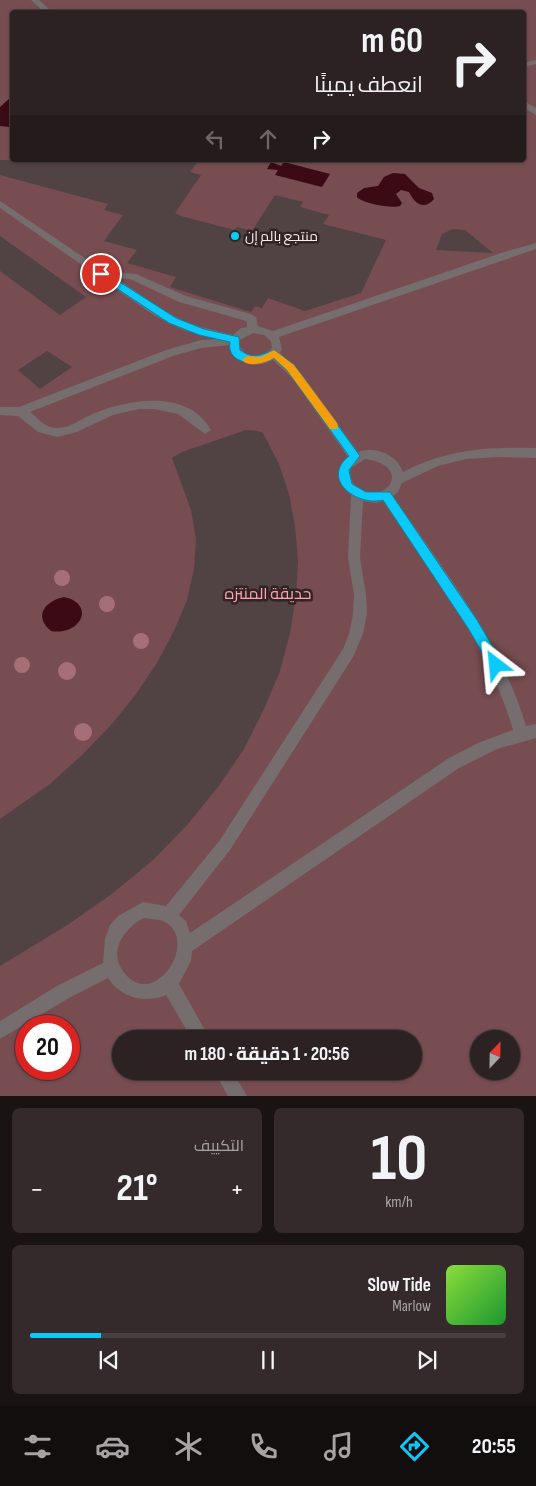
<!DOCTYPE html>
<html lang="ar">
<meta charset="utf-8">
<style>
body{margin:0;font-family:"Sofia Sans Condensed",Cairo,sans-serif;background:#352a2b;color:#f1f3f6;direction:rtl;height:100vh;display:flex;flex-direction:column;font-size:19px;white-space:nowrap}
*{box-sizing:border-box;margin:0}
p{font-size:16px;color:#a7a4a6}
.icon{flex:none;width:28px;height:28px;fill:none;stroke:currentColor;stroke-width:2;stroke-linecap:round;stroke-linejoin:round}
.map{position:relative;height:1096px;overflow:hidden;direction:ltr}
.panel{display:flex;flex-direction:column;gap:12px;padding:12px;background:#191313;flex:1}
.panel>*{flex:none}
.guide{position:absolute;left:10px;top:10px;width:516px;height:152px;border-radius:5px;box-shadow:0 1px 4px #0004,0 0 0 1px #483f41;direction:rtl;background:#2d2223;color:#f1f3f6;overflow:hidden}
.needle{width:32px;rotate:22deg}
.tools{position:absolute;left:470px;top:1030px;display:grid;gap:10px}
.tools a{display:grid;place-items:center;width:50px;height:50px;border-radius:50%;background:#2d2223;box-shadow:0 1px 4px #0004,0 0 0 1px #483f41;font-size:25px}
.speed{position:absolute;left:15px;top:1015px;display:flex;gap:10px;font-size:25px;font-weight:700;text-align:center}
.speed>*{display:grid;place-content:center;width:65px;height:65px;border-radius:50%;background:#2d2223;box-shadow:0 1px 4px #0004,0 0 0 1px #483f41;line-height:1}
.speed .limit{border:8px solid #d22;background:#fff;color:#111}
.pin{position:absolute;display:grid;place-items:center;width:42px;height:42px;color:#fff;margin:-21px;border:2px solid #fff;border-radius:50%;box-shadow:0 1px 5px #0007}
.me{position:absolute;width:55px;margin:-28px;rotate:331deg;stroke-linejoin:round;filter:drop-shadow(0 0 4px #0008)}
.turn{display:flex;align-items:center;gap:18px;height:105px;padding:0 20px;font-size:22px}
.turn .icon{width:65px;height:65px;stroke-width:2.5}
.turn b{display:block;font-size:35px;line-height:42px}
.lanes{display:flex;align-items:center;height:48px;padding:0 20px;background:#0003;justify-content:center;gap:25px;direction:ltr}
.lanes .off{opacity:.35}
.big{font-size:38px;font-weight:700;line-height:1.1}
.panel .card{flex:1;display:flex;flex-direction:column;justify-content:center;gap:8px;min-width:0;padding:0 18px;border-radius:8px;background:#352a2b}
.panel .dial{align-items:center;gap:0}
.dial b{font-size:65px;line-height:1}
.song{display:flex;align-items:center;gap:15px}
.cover{width:60px;height:60px;border-radius:8px;background:linear-gradient(135deg,hsl(90 70% 55%),hsl(130 70% 35%))}
.played{height:5px;border-radius:2px;background:linear-gradient(90deg,#0bcafa 15%,#483f41 15%)}
.keys{display:flex;justify-content:space-around;direction:ltr}
.heat{display:flex;justify-content:space-between;align-items:center;font-size:28px;direction:ltr}
.panel .tiles{flex:1;display:grid;gap:12px;grid-template-columns:1fr 1fr}
.card:last-child{grid-column:span 2}
.trip{position:absolute;left:112px;top:1030px;width:310px;height:50px;border-radius:25px;background:#2d2223;box-shadow:0 1px 4px #0004,0 0 0 1px #483f41;font-weight:700;line-height:50px;text-align:center;direction:rtl}
.tab-bar{display:flex;height:80px;justify-content:space-around;align-items:center;background:#120e0e;color:#a7a4a6}
.tab-bar .icon{width:35px;height:35px}
.tab-bar .on{color:#0bcafa}
.tab-bar b{font-size:22px;color:#f1f3f6}
.map>svg:first-child{display:block}
.green{fill:#774d51;fill-rule:evenodd}
.water{fill:#3b0a15}
.building{fill:#514243}
.lines{fill:none;stroke-linecap:round;stroke-linejoin:round}
.minor{fill:#756d6e;fill-rule:evenodd}
.tree{fill:#a66f75}
.route{fill:#0bcafa;stroke:#0783a2}
.slow{fill:#f59e0b}
.poi-dot{fill:#0bcafa;stroke:#322425;stroke-width:2}
.labels{text-anchor:middle;stroke-width:5;stroke-linejoin:round;paint-order:stroke}
.far-poi-label{font-size:14px;fill:#faf0f0;stroke:#322425;text-anchor:start}
.park-label{font-size:16px;fill:#fda5ae;stroke:#322425}
</style>
<div class="map">
<svg width="536" height="1096" viewBox="0 0 536 1096">
<rect width="100%" height="100%" fill="#3c2e2f"/>
<!-- green -->
<path class="green" d="M0,0H536V1096H0ZM12,12H524V160H12ZM26,1026H69V1069H26ZM121,1039H414V1071H121ZM479,1039H511V1071H479Z"/>
<!-- water -->
<g class="water">
<polygon points="12,96 12,133 9,127 0,126 0,107"/>
<polygon points="271,162 281,166 284,162 330,174 322,187 275,175 278,170 267,169"/>
<path d="M393,173L405,174L419,188L432,193L434,199C424,211 414,203 409,192L401,190L396,194L402,203L400,206C393,209 361,203 357,197V193L364,188L378,186L384,177Z"/>
<path d="M64,597C96,604 81,636 51,631C33,616 45,601 64,597Z"/>
</g>
<!-- building -->
<g class="building">
<polygon points="0,160 199,160 190,172 201,175 175,213 181,216 234,230 237,227 252,231 275,195 303,202 300,207 329,215 323,224 386,240 361,293 305,311 268,298 262,308 255,306 251,312 173,288 170,287 176,277 127,263 137,250 104,241 123,215 104,210 108,204 0,175"/>
<polygon points="453,229 465,230 493,253 436,250 442,234"/>
<polygon points="0,236 86,297 60,315 0,271"/>
<polygon points="47,351 72,367 40,389 18,370"/>
<polygon points="246,430 258,431 263,433 279,464 289,494 295,526 298,560 296,596 290,633 280,671 264,709 244,749 218,787 188,824 153,860 113,893 69,924 0,966 0,819 50,784 82,755 111,725 136,694 157,663 174,631 187,600 194,569 196,539 191,510 172,458 182,452"/>
</g>
<g class="lines">
<!-- minor -->
<g class="minor">
<polygon points="31,0 39,0 52,12 44,12"/>
<polygon points="536,60 536,64 524,67 524,63"/>
<polygon points="524,101 536,108 536,115 524,108"/>
<path d="M0,201L104,271L136,274L186,296L251,314L256,317L258,326L273,331L507,251L536,243V249L279,337L282,349L280,353L301,373L358,452C376,446 396,454 403,472C448,449 487,447 536,448V458L498,457L466,459L438,466L402,483L398,492L393,496C443,569 501,641 526,726L536,724V738L497,749L459,768L192,951L191,961L179,984L210,1039H192L166,995C145,1004 121,998 108,978L69,998L0,1039V1021L57,986L103,963L105,939L110,925L118,916L143,902L166,906L220,840L343,649L349,634L353,614L354,595L348,558L351,495L343,487L338,474L343,462L348,457L293,379L273,360C257,369 234,365 230,345L201,348L173,356L30,412C38,418 45,428 56,428C70,429 82,418 95,413C130,399 188,389 211,430L205,434L178,414L154,409H139L113,415L77,432L57,437L38,432L18,416L0,415V407H19L166,350L201,340L219,339L183,330L155,316L0,208ZM116,278L130,279L179,302L243,320L247,322V327L241,328L233,335L190,324L163,310ZM253,333L264,335L271,341L272,348L262,356L247,355L240,347V340ZM365,459C416,466 384,509 356,486C350,481 349,475 351,468ZM363,501L376,503L383,501C432,573 489,645 513,730L478,743L449,758L190,933L186,921L179,915L230,850L353,657L363,634L367,614L366,595L360,558ZM144,918C149,919 157,919 163,921C202,939 153,1014 123,971C108,951 125,927 144,918Z"/>
<polygon points="214,1071 232,1071 247,1096 228,1096"/>
</g>
</g>
<!-- trees -->
<g class="tree">
<circle cx="62" cy="578" r="8"/>
<circle cx="107" cy="604" r="8"/>
<circle cx="141" cy="641" r="8"/>
<circle cx="22" cy="665" r="8"/>
<circle cx="67" cy="671" r="9"/>
<circle cx="83" cy="732" r="9"/>
</g>
<!-- route -->
<path class="route" d="M101,270L176,318L204,329L239,337L240,350C254,360 260,355 274,350L294,365L360,456L349,470L352,484L366,492H390L477,620L501,661L503,665L501,669L496,670L492,669L468,628L383,500C357,507 320,479 349,456L287,370L274,358C258,367 226,365 230,342L199,335L169,323L98,276V271Z"/>
<!-- slow -->
<path class="slow" d="M274,350L294,365L337,423L338,426L337,429H330L287,370L274,358C265,363 249,368 242,360L247,356L261,357Z"/>
<!-- markers -->
<circle class="poi-dot" cx="235" cy="236" r="5"/>
<g class="labels">
<!-- far-poi labels -->
<g class="far-poi-label">
<text x="245" y="241">منتجع بالم إن</text>
</g>
<!-- park labels -->
<g class="park-label">
<text x="268" y="599">حديقة المنتزه</text>
</g>
</g>
</svg>
<div class="tools">
<a><svg class="needle" viewBox="-14 -14 28 28"><path d="M0-13l5 13h-10z" fill="#e53935"/><path d="M0 13l5-13h-10z" fill="#a7a4a6"/></svg></a>
</div>
<div class="speed"><div class="limit">20</div></div>
<div class="pin" style="left:101px;top:274px;background:#d93025"><svg class="icon" aria-label="arrive" viewBox="0 0 24 24"><path d="M6 21V4h12l-3 4 3 4H6"/></svg></div>
<svg class="me" style="left:496px;top:665px" viewBox="-20 -20 40 40"><path d="M0-17L14 15 0 8-14 15z" fill="#0bcafa" stroke="#fff" stroke-width="4"/></svg>
<div class="trip">20:56 · 1 دقيقة · 180 m</div>
<div class="guide">
<div class="turn"><svg class="icon" aria-label="right" viewBox="0 0 24 24"><path d="M7 20v-9h11M14 6l5 5-5 5"/></svg><div><b>60 m</b>انعطف يمينًا</div></div>
<div class="lanes"><svg class="icon off" aria-label="left" viewBox="0 0 24 24"><path d="M17 20v-9H6M10 6l-5 5 5 5"/></svg><svg class="icon off" aria-label="ahead" viewBox="0 0 24 24"><path d="M12 20V5M6 11l6-6 6 6"/></svg><svg class="icon" aria-label="right" viewBox="0 0 24 24"><path d="M7 20v-9h11M14 6l5 5-5 5"/></svg></div>
</div>
</div>
<section class="panel">
<div class="tiles">
<div class="card dial"><b>10</b><p>km/h</p></div>
<div class="card"><p>التكييف</p>
<div class="heat"><a>−</a><b class="big">21°</b><a>+</a></div>
</div>
<div class="card">
<div class="song"><i class="cover"></i><div><b>Slow Tide</b><p>Marlow</p></div></div>
<div class="played"></div>
<div class="keys"><svg class="icon" aria-label="previous" viewBox="0 0 24 24"><path d="M18 5L8 12l10 7zM5 5v14"/></svg><svg class="icon" aria-label="pause" viewBox="0 0 24 24"><path d="M8 5v14M16 5v14"/></svg><svg class="icon" aria-label="next" viewBox="0 0 24 24"><path d="M6 5l10 7-10 7zM19 5v14"/></svg></div>
</div>
</div>
</section>
<nav class="tab-bar">
<b>20:55</b>
<svg class="icon on" aria-label="directions" viewBox="0 0 24 24"><path d="M12 3l9 9-9 9-9-9zM9 14v-3h6M13 9l2 2-2 2"/></svg>
<svg class="icon" aria-label="music" viewBox="0 0 24 24"><path d="M9 18V5l10-2v13"/><circle cx="6" cy="18" r="3"/><circle cx="16" cy="16" r="3"/></svg>
<svg class="icon" aria-label="phone" viewBox="0 0 24 24"><path d="M5 4h4l2 5-3 2q2 4 5 5l2-3 5 2v4C11 20 4 13 5 4z"/></svg>
<svg class="icon" aria-label="climate" viewBox="0 0 24 24"><path d="M12 3v18M4 7l16 10M4 17L20 7"/></svg>
<svg class="icon" aria-label="car" viewBox="0 0 24 24"><path d="M5 17H2v-5l4-1 3-4h7l3 4 3 1v5h-3M9 17h6M6 11h13"/><circle cx="7" cy="17" r="2"/><circle cx="17" cy="17" r="2"/></svg>
<svg class="icon" aria-label="filters" viewBox="0 0 24 24"><path d="M4 7h16M4 17h16"/><circle cx="9" cy="7" r="2"/><circle cx="15" cy="17" r="2"/></svg>
</nav>
